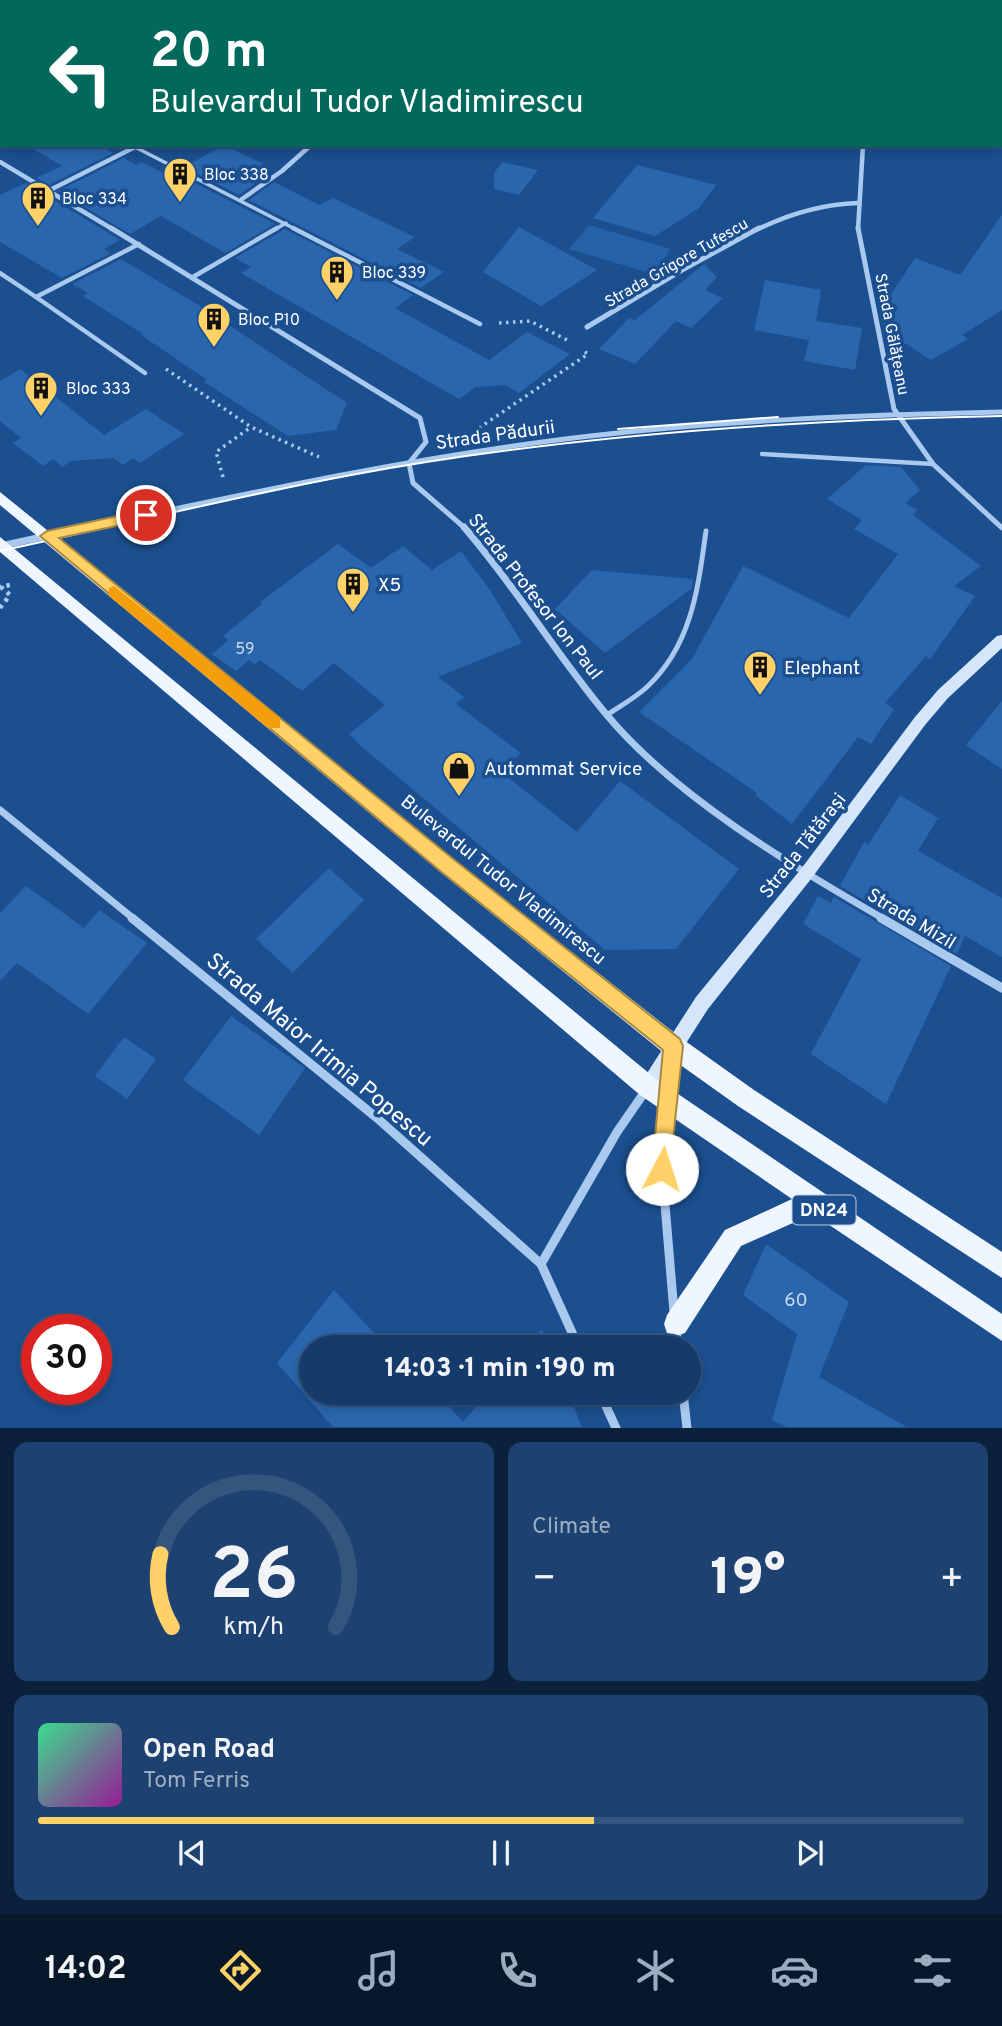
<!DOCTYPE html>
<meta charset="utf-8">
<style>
body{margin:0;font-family:Overpass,sans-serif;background:#1d4271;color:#f1f3f6;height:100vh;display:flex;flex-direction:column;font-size:26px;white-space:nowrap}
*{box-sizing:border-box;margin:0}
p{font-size:23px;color:#9dadc1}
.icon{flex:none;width:38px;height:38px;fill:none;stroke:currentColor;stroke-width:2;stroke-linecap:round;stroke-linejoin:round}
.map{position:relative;height:1428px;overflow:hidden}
.drawer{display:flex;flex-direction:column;gap:14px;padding:14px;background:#0b203b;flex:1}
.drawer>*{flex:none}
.hud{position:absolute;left:0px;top:0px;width:1003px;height:147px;box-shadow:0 4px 10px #0003,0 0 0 2px #33557e;background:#00695c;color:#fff;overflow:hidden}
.speed{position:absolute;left:21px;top:1314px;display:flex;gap:14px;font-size:35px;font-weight:700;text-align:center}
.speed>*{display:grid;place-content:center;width:91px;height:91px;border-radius:50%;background:#143b6b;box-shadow:0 4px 10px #0003,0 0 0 2px #33557e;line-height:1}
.speed .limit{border:10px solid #d22;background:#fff;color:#111}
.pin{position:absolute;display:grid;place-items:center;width:60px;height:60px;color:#fff;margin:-30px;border:4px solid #fff;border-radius:50%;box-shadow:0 2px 7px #0007}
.me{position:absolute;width:77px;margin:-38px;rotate:5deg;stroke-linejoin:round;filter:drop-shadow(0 0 5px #0008)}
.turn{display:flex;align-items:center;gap:24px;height:147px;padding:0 35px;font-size:32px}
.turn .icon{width:91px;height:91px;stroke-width:2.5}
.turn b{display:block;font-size:49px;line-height:60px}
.big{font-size:52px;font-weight:800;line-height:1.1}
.drawer .widget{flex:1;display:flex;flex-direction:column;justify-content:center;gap:10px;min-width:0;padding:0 24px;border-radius:14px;background:#1d4271}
.drawer .dial{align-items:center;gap:0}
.dial svg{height:182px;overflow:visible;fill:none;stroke:#33557e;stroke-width:7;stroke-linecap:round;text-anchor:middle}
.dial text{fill:#f1f3f6;stroke:none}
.song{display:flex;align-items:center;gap:21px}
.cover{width:84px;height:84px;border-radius:10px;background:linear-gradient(135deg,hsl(150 70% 55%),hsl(300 70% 35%))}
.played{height:7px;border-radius:4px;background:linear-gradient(90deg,#ffd166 60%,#33557e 60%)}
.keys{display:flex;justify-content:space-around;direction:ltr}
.heat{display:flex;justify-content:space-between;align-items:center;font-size:38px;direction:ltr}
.drawer .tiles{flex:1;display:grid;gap:14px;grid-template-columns:1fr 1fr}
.widget:last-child{grid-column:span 2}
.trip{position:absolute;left:299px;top:1335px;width:402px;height:70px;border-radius:35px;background:#143b6b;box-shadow:0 4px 10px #0003,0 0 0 2px #33557e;font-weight:800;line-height:70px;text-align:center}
.menu{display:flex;height:112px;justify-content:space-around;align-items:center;background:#08182b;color:#9dadc1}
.menu .icon{width:49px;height:49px}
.menu .on{color:#ffd166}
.menu b{font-size:32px;color:#f1f3f6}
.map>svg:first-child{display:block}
.green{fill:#2461a8}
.building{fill:#2a66ad}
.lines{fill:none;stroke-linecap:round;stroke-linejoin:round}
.path-far1{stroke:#a9c9ee;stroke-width:3.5;stroke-dasharray:2.5 4.5;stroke-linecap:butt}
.path{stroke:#a9c9ee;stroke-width:4.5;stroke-dasharray:3.5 5;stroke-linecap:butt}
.lane-far2{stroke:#a9c9ee;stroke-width:3.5}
.lane-far1{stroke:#a9c9ee;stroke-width:4.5}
.lane{stroke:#a9c9ee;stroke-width:5}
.street-far3{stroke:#a9c9ee;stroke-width:4.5}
.street-far2{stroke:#a9c9ee;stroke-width:5}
.street-far1{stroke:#a9c9ee;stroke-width:7}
.street{stroke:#a9c9ee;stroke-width:9}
.secondary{fill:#d6e6fa;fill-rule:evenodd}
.primary{fill:#f0f6ff;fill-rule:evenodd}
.tram{stroke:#fff;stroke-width:2}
.route{fill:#ffd166;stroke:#a68842;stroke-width:2}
.slow{fill:#f59e0b}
.labels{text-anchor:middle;stroke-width:7;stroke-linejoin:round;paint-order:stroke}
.far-poi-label{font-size:16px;fill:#fff;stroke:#1b4f8f;text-anchor:start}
.far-street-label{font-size:16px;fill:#fff;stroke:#1b4f8f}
.number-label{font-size:16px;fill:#cad9ea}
.shield{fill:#1b4f8f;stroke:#bbcadd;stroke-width:2}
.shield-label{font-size:18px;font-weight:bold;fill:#fff}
.street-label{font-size:19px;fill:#fff;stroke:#1b4f8f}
.poi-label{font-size:19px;fill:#fff;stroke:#1b4f8f;text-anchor:start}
.near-number-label{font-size:19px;fill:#cad9ea}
.near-street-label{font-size:23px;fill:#fff;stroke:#1b4f8f}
</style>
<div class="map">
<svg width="1002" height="1428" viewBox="0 0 1002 1428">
<rect width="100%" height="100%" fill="#1b4f8f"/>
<!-- green -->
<polygon class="green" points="589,225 671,249 653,274 569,249"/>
<!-- building -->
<g class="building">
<polygon points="27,145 100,145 113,153 49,185 36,178 62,166"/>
<polygon points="224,145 264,164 252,171 265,177 239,195 184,167"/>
<polygon points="124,158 136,165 142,162 169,176 175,173 275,224 225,253 161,216 130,234 58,191"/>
<polygon points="502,162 538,170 519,195 494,189 494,173"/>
<polygon points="637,165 716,185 699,208 655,236 593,218"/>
<polygon points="274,182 319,205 333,198 415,237 397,249 444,272 421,288 249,200"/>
<polygon points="26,183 120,240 104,249 111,253 62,278 0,242 0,195"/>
<polygon points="1002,215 1002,310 962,335 968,339 931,360 884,330 880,311 915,258 960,275"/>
<polygon points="519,227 597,270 541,306 483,272"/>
<polygon points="285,229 413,295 395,308 489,360 527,332 570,354 519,393 505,385 476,387 459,399 241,273 251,267 235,258"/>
<polygon points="121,259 200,306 347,403 336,430 288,436 204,382 207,380 141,335 143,334 83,296 88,293 72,284"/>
<polygon points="704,264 717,277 705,290 723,298 691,328 676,321 635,364 599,349 629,318 635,320"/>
<polygon points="765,280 821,290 816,321 862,328 855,370 804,361 809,340 754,330"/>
<polygon points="20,369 104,435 146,409 184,434 140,463 133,458 123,465 114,458 71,461 62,467 53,459 43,466 13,443 21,438 0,421 0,381"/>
<polygon points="866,465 901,467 920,490 905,503 917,510 913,515 981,566 954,586 975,596 930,659 926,656 885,703 894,709 871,744 858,737 792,824 755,795 757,793 639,712 692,659 743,566 849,618 898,554 854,529 862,520 827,499"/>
<polygon points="338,544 371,568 403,546 432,570 461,551 490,590 522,643 438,677 464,697 456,704 521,753 501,772 577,832 620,781 739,869 676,949 605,950 362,747 349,734 385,705 334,663 302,691 260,660 255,664 249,660 236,671 212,654 228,640 223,636 262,604 260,602"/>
<polygon points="592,570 693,579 692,588 605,653 555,609"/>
<polygon points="1002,701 1002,769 966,745"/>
<polygon points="900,795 938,818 918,851 1002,898 1002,957 965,936 957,954 840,886 864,842 868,845"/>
<polygon points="329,868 364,900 293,973 256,939"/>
<polygon points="26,886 84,928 99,910 147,943 88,1014 17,963 0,981 0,913"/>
<polygon points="818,896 831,903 834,897 951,966 886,1104 811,1054 861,959 803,924"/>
<polygon points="231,1016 305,1068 259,1135 183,1080"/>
<polygon points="124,1037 156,1059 127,1099 95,1076"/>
<polygon points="766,1244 849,1302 819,1377 907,1427 787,1427 772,1420 797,1334 743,1295"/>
<polygon points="334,1290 388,1348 312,1348 312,1393 437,1393 463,1422 488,1393 568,1393 582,1427 333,1427 277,1363"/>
<polygon points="542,1329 550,1348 526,1348"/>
</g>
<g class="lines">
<!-- path-far1 -->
<g class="path-far1">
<polyline points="499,323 530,321 569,341"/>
<polyline points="166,369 251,427 319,457"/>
<polyline points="479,428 588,354 582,350"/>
<polyline points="223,477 216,452 251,427"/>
</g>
<!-- path -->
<polyline class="path" points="0,608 10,595 1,587 10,585"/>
<!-- lane-far2 -->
<g class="lane-far2">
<polyline points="65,2 68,0"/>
<polyline points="131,145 297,230"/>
<polyline points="274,230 286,223"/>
</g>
<!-- lane-far1 -->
<g class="lane-far1">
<polyline points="293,228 480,324"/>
<polyline points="139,244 36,297 145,373"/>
<polyline points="0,273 36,297"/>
<polyline points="193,277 277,228"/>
<polyline points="762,454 933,464"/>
</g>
<!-- lane -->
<path class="lane" d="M607,715C620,706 635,698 647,687C692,645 698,588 706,531"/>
<!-- street-far3 -->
<g class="street-far3">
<polyline points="618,0 628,2"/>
<polyline points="351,2 357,0"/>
<polyline points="595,2 597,0"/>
<polyline points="927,2 929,0"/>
<polyline points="0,162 114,230"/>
<polyline points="48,191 135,147"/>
<polyline points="242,199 282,171 311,145"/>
<path d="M756,230C789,214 821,204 858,203"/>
<polyline points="858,230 863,145"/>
</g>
<!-- street-far2 -->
<g class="street-far2">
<polyline points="111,228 420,418 426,442 409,463 413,483 466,529"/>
<polyline points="858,228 894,409 933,464 1002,528"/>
<polyline points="587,327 682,270 759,228"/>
<path d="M80,529C249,493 418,456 590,436C727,420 864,415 1002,412"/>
</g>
<!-- street-far1 -->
<g class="street-far1">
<path d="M464,527C516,587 556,654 606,714C674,796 792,866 884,919"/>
<polyline points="0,546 88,527"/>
<polyline points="0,810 134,919"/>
</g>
<!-- street -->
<g class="street">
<polyline points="132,918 377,1118 541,1264 579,1348"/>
<polyline points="881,918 1002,988"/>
<polyline points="672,1059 662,1169 674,1312"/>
<polyline points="541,1264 617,1132 646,1090"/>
<polyline points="676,1327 678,1348"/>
<polyline points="600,1393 616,1428"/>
<polyline points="683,1393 687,1428"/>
</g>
<!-- secondary -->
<polygon class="secondary" points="1002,635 1002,648 948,698 925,725 811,879 708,1009 654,1093 648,1096 642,1093 639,1087 642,1081 696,997 801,869 915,717 938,690 997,636"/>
<!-- primary -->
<g class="primary">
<polygon points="0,492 452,858 681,1038 754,1090 1002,1252 1002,1278 738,1106 665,1054 438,870 0,505"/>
<polygon points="0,537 656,1079 1002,1314 1002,1341 813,1214 741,1246 685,1333 676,1336 667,1333 664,1324 667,1315 725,1230 792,1199 640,1095 0,552"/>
</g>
<!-- tram -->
<g class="tram">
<polyline points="618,429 778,417"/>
<path d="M0,551C117,526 233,497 351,475C561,436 789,420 1002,416"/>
</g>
</g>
<!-- route -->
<polygon class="route" points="146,510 150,511 150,519 59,538 452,858 680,1039 683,1046 669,1177 662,1180 655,1177 652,1169 663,1050 439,870 40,536 47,531"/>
<!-- slow -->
<polygon class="slow" points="114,586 280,718 280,728 268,728 109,596 109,588"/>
<!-- icons -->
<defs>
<symbol id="building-pin" viewBox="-11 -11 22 30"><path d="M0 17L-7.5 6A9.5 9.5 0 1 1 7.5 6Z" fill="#ffd166" stroke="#1b4f8f"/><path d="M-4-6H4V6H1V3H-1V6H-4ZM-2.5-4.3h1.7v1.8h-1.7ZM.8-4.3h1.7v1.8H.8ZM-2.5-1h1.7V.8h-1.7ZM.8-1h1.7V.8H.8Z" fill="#111"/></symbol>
<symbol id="shop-pin" viewBox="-11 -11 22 30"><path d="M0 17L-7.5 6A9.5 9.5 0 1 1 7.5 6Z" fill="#ffd166" stroke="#1b4f8f"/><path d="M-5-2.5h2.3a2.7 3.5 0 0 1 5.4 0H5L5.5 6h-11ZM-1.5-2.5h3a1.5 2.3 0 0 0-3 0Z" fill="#111"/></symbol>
</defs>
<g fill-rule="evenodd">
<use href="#building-pin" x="161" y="155" width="38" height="52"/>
<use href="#building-pin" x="19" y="179" width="38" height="52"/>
<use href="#building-pin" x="318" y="253" width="38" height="52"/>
<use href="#building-pin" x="195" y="300" width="38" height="52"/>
<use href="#building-pin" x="22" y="369" width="38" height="52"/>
<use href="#building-pin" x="334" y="565" width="38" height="52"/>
<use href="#building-pin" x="741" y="648" width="38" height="52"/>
<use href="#shop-pin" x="440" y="749" width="38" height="52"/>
</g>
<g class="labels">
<!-- far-poi labels -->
<g class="far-poi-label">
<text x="204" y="180">Bloc 338</text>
<text x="62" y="204">Bloc 334</text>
<text x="362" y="278">Bloc 339</text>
<text x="238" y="325">Bloc P10</text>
<text x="66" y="394">Bloc 333</text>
</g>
<!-- far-street labels -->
<g class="far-street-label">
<text transform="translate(676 262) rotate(-30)" y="6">Strada Grigore Tufescu</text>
<text transform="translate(893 334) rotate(79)" y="6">Strada Gălățeanu</text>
</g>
<!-- number labels -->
<g class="number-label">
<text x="245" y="654">59</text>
</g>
<!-- shield labels -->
<rect class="shield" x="792.5" y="1195.5" width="63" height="29" rx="5"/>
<g class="shield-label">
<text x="824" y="1216">DN24</text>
</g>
<!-- street labels -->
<g class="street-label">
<text transform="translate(495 434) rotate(-8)" y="7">Strada Pădurii</text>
<text transform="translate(536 596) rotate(52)" y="7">Strada Profesor Ion Paul</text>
<text transform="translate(802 845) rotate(-52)" y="7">Strada Tătărași</text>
<text transform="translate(504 879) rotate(39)" y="7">Bulevardul Tudor Vladimirescu</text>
<text transform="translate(912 918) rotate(31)" y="7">Strada Mizil</text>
</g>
<!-- poi labels -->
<g class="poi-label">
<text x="378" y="591">X5</text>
<text x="784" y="674">Elephant</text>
<text x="484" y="775">Autommat Service</text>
</g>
<!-- near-number labels -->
<g class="near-number-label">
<text x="796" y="1306">60</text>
</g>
<!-- near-street labels -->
<g class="near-street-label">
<text transform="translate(320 1049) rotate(40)" y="8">Strada Maior Irimia Popescu</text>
</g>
</g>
</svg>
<div class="speed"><div class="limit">30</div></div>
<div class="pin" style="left:146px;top:515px;background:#d93025"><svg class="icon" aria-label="arrive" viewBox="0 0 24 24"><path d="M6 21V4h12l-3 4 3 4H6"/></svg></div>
<svg class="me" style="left:662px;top:1169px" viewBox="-20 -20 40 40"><circle r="19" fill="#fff"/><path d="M0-13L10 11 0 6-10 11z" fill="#ffd166"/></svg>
<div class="trip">14:03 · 1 min · 190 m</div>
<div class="hud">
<div class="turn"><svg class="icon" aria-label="left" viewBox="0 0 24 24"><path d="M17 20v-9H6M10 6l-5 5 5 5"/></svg><div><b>20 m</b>Bulevardul Tudor Vladimirescu</div></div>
</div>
</div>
<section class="drawer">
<div class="tiles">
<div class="widget dial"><svg viewBox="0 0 100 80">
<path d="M14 69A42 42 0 1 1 86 69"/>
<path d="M14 69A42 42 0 0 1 9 37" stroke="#ffd166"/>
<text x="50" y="56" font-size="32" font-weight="700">26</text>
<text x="50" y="72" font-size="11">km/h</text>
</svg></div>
<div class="widget"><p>Climate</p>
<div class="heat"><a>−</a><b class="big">19°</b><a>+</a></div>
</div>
<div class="widget">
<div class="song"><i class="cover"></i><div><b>Open Road</b><p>Tom Ferris</p></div></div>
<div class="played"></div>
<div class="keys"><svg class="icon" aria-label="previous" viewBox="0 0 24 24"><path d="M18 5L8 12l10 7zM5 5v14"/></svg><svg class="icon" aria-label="pause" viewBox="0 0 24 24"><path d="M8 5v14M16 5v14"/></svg><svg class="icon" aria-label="next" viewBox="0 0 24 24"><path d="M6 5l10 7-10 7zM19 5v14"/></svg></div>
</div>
</div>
</section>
<nav class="menu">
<b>14:02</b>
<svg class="icon on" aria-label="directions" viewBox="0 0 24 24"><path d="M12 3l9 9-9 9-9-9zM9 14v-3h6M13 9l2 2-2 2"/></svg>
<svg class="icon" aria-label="music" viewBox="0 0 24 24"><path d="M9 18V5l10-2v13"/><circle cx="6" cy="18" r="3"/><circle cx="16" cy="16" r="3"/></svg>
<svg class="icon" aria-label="phone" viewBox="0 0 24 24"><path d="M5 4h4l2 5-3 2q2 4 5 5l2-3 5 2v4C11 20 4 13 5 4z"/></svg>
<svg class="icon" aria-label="climate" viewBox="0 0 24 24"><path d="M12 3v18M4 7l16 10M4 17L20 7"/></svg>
<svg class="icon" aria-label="car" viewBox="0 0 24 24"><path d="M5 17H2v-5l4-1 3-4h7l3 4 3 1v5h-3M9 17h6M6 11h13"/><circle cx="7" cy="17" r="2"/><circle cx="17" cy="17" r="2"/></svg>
<svg class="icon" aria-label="filters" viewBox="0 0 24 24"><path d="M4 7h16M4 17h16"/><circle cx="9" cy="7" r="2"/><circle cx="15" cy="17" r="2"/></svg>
</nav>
